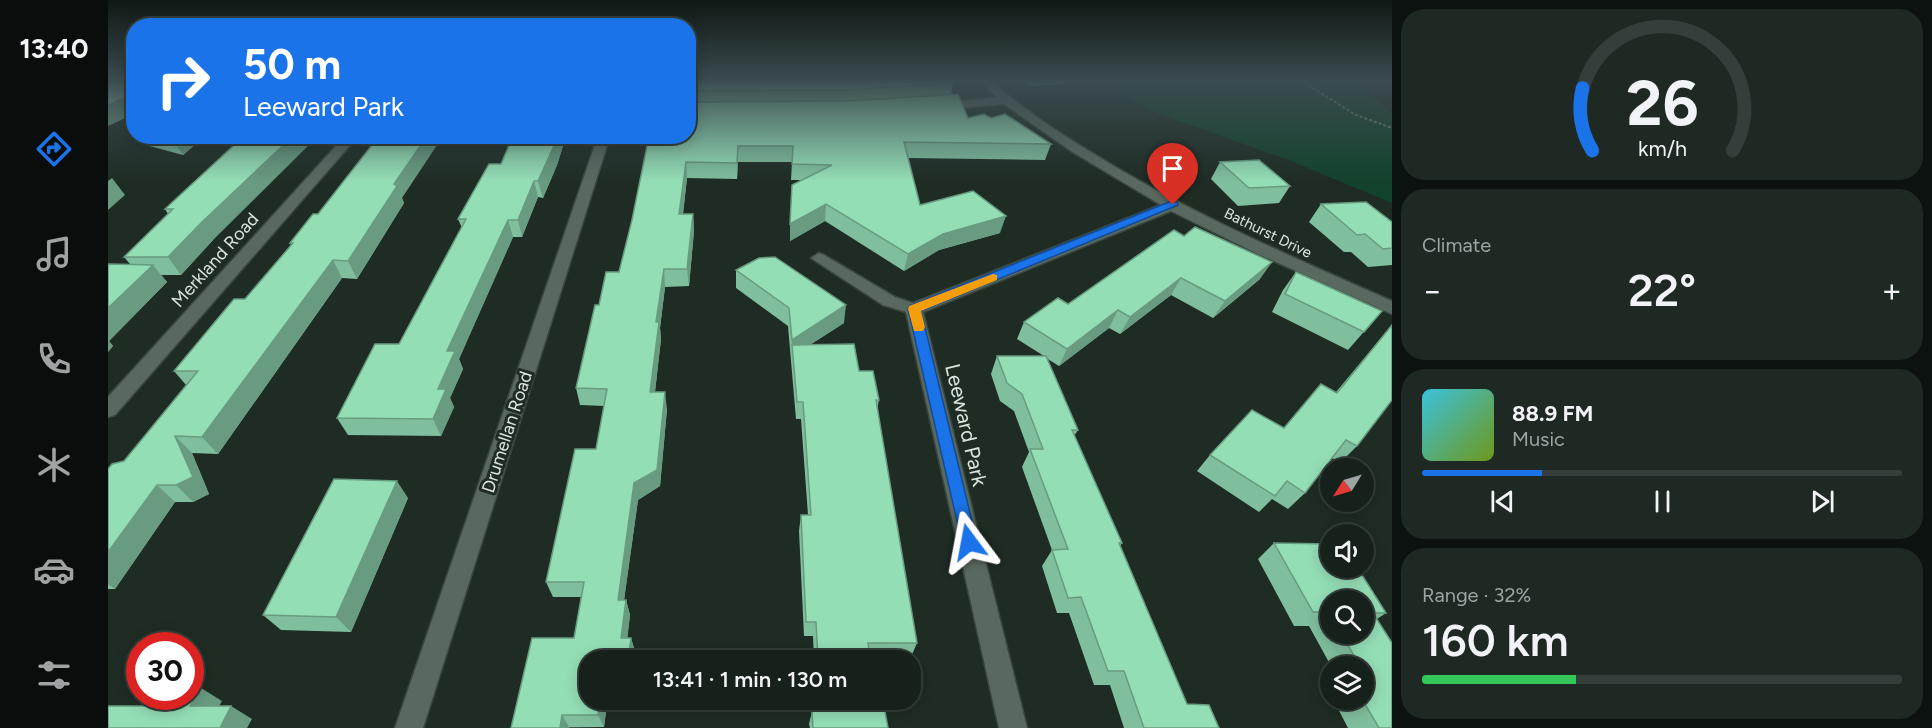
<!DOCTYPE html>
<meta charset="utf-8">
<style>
body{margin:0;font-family:Figtree,sans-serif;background:#1f2924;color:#f1f3f6;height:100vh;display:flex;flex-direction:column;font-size:22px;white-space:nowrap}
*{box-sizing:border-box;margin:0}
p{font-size:20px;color:#9ea3a3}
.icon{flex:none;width:33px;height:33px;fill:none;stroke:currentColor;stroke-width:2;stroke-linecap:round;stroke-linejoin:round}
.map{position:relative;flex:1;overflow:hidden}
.panel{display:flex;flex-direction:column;gap:9px;padding:9px;background:#0c120f;width:540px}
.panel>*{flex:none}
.banner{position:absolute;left:18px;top:18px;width:570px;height:126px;border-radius:24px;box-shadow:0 3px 15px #0003,0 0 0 2px #353e3a;background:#1a73e8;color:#fff;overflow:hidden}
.needle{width:39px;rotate:233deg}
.buttons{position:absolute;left:1212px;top:458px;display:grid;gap:12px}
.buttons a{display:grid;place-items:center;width:54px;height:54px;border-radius:50%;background:#16211b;box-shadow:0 3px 15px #0003,0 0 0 2px #353e3a;font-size:30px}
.speed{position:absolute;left:18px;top:632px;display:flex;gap:12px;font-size:30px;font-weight:700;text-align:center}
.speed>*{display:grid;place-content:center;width:78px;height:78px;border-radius:50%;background:#16211b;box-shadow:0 3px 15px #0003,0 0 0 2px #353e3a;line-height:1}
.speed .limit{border:9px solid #d22;background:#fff;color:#111}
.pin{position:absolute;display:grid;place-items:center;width:51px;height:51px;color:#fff;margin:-62px -26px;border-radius:50% 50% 50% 0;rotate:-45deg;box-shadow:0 0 6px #0007}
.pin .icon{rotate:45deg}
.me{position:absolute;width:66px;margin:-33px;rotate:347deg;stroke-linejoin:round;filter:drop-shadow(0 0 4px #0008)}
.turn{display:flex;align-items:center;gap:21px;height:126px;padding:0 18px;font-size:27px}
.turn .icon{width:78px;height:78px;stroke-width:2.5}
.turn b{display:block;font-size:42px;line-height:51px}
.big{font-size:45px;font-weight:600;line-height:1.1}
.panel .widget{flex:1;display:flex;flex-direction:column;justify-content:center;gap:9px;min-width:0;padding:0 21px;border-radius:24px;background:#1f2924}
.panel .dial{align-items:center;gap:0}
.dial svg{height:156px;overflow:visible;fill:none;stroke:#353e3a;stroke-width:7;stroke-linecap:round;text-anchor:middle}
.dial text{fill:#f1f3f6;stroke:none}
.song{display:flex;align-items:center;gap:18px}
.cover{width:72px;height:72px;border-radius:9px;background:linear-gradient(135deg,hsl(190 70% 55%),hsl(80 70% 35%))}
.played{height:6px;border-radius:3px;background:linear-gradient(90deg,#1a73e8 25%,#353e3a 25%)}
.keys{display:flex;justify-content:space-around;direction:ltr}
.heat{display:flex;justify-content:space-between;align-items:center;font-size:33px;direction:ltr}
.charge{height:9px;border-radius:4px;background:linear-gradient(90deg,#34c759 32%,#353e3a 0)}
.trip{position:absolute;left:471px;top:650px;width:342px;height:60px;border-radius:24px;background:#16211b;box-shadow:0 3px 15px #0003,0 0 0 2px #353e3a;font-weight:600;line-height:60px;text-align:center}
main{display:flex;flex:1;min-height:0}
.dock{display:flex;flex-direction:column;width:108px;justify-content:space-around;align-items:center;background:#090d0b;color:#9ea3a3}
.dock .icon{width:42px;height:42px}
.dock .selected{color:#1a73e8}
.dock b{font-size:27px;color:#f1f3f6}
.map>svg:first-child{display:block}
.green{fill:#12422c}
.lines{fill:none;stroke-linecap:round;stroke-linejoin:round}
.street-casing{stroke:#3a463f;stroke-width:3}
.path{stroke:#7b8780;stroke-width:2;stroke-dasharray:3 2;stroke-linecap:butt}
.street{fill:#5a6960;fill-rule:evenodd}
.wall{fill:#7fbf9d;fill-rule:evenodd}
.shaded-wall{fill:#689b7f}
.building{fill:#94deb6;stroke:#689b7f;stroke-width:1.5}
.route{fill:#1a73e8;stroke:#114b97;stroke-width:1.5}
.slow{fill:#f59e0b}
.labels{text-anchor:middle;stroke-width:6;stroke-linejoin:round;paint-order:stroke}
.far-street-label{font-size:15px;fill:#dbe4df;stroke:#1e2c24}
.street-label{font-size:18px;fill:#dbe4df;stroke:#1e2c24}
.near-street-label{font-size:21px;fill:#dbe4df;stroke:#1e2c24}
</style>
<main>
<nav class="dock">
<b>13:40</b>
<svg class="icon selected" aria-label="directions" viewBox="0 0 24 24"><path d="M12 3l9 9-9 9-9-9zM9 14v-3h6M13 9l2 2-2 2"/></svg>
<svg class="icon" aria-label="music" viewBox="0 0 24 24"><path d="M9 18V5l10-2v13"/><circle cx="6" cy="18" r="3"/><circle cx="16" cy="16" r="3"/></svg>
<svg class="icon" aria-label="phone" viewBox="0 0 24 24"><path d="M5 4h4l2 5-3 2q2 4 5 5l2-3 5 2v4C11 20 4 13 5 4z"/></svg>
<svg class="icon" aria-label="climate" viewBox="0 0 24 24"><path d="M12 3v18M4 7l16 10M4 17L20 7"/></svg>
<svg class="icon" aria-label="car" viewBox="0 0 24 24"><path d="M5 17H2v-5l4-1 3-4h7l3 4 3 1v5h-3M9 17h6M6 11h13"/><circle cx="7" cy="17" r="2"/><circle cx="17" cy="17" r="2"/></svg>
<svg class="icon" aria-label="filters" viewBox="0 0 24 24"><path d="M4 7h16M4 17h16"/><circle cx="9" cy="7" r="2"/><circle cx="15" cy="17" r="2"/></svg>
</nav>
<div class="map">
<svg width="1284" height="728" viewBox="0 0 1284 728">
<rect width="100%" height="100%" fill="#1e2c24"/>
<!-- green -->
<polygon class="green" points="998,80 1248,80 1284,114 1284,203 1178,159 1040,110"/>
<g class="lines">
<defs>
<g id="street">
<path d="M871,80H882C914,109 950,132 986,154C1083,214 1180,255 1284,301V314L1150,254L1063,211L815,312L919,728H891L798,312L775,305L703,258L711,253L716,255L787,297L805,303L1053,205L963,151L896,104L830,110L824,107L830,104L889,97Z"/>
<polygon points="237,136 250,136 7,415 0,417 0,397"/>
<polygon points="490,136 502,136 315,728 287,728"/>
</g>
</defs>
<!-- street casing -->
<use href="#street" class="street-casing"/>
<!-- path -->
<polyline class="path" points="1192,80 1248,115 1284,128"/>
<!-- street -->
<use href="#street" class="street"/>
</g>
<!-- wall -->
<g class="wall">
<polygon points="580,80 845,83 843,95 860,118 883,118 943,144 937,160 800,158 812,205 892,233 831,250 796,271 717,221 682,241 684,185 694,180 683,180 684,162 630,162 629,179 579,178 575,214 585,214 586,231 581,286 557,287 552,328 553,339 547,392 559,409 552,486 530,500 516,600 518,600 522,615 519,638 523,638 527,652 526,660 482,660 538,699 537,712 498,712 496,727 403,728 466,638 473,597 445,597 438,582 488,449 496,406 472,405 468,388 491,305 511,272 580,136"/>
<polygon points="917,80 959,80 958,84 922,86"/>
<polygon points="29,136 97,136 75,155 34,144"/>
<polygon points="136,136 105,240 73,275 53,275 59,282 1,341 5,346 0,352 0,264 22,264 16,257 60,214 57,209"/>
<polygon points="456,143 449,165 435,198 430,197 414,237 405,237 351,359 355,369 342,398 346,407 333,436 240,435 229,418 291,344 354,228 350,219 393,164"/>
<polygon points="1112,162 1182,186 1171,203 1130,206 1103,179"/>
<polygon points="294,198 296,203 249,279 234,278 110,454 84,453 101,494 85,502 67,502 7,589 0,589 0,469 16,461 78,385 66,371 137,299 183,245 182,243 210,214"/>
<polygon points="1213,204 1284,222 1284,265 1260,267 1243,252 1236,252 1201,222"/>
<polygon points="1076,236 1152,279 1105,318 1063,295 1012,334 1001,328 951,366 938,358 970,430 966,436 1014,543 1012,546 1079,704 1111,728 1016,728 1002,685 986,685 961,613 949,613 934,566 944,550 914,467 921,452 906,411 892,401 883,374 889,356 936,356 909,339 916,322 960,304"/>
<polygon points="628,270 736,323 703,344 751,371 771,400 769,410 809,643 803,657 762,657 762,660 706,660 705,636 696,636 691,531 693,515 700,515 693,419 688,419 680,326 628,288"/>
<polygon points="1188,272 1274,311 1240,350 1164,312 1175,290"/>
<polygon points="1284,325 1249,446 1232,463 1224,458 1197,493 1180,509 1164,499 1151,512 1089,471 1102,455 1175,428 1228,392"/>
<polygon points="300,498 243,632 173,630 155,615"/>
<path d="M1166,543L1278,613L1269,619L1284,728H1240L1225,699H1256V666H1223L1201,626H1186L1150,559ZM1222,600L1256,633H1222Z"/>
<polygon points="1222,686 1222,695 1219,688"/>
<polygon points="708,699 766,699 768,711 780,728 702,728 701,724 704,711 709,711"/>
</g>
<!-- shaded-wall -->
<g class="shaded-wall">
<polygon points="26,93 26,114 0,126 0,105"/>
<polygon points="67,136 97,136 75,155 64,139"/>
<polygon points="185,136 210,136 105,240 73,275 60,257 94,222"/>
<polygon points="319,136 335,136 294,198 296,203 249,279 240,261 286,184"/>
<polygon points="449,136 455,136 456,143 449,165 435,198 430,181"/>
<polygon points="630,146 630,162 629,179 629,163"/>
<polygon points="578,162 579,178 573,231 571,214"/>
<polygon points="4,178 17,195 0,210 0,181"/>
<polygon points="426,181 430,197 414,237 410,220"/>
<polygon points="718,204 717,221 682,241 682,224"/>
<polygon points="585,214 586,231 581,286 579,269"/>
<polygon points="898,216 892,233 831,250 796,271 800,254 835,234"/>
<polygon points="400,220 405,237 351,359 355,369 342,398 346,407 333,436 325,419 339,351"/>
<polygon points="225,260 234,278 110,454 94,437"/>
<polygon points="1164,262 1152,279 1105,318 1117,301"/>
<polygon points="45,265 59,282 1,341 5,346 0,352 0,308"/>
<polygon points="556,269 557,287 552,328 553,339 545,409 542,392 548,322"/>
<polygon points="1073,278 1063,295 1012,334 1022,317"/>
<polygon points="738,305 736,323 685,356 684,345 683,358 684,340"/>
<polygon points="1010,310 1001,328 951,366 959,349"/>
<polygon points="557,392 559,409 552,486 530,500 514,615 510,600 526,483"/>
<polygon points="67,436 84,453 101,494 85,502 68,485"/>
<polygon points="289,481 300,498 243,632 228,617"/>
<polygon points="49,485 67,502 7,589 0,584 0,552"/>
<polygon points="518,600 522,615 518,652 513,638"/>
<polygon points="523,638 527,652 526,660 520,660"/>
<polygon points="93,688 114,701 104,719 82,706"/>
<polygon points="492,699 498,712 496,727 490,715"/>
<polygon points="533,699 538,699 537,712 533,700"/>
<polygon points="123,706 144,719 139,728 112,728"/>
<polygon points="454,715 461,727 461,728 452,728"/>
</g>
<!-- building -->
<g class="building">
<polygon points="0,80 26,80 26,93 0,105"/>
<polygon points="580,80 844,80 845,83 740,90 580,91"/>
<polygon points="850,94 860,118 876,114 883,118 897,114 943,144 796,142 812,205 865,191 898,216 835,234 800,254 718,204 682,224 684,185 724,165 684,164 685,146 630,146 629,163 578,162 571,214 585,214 579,269 556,269 548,322 551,322 542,392 557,392 549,470 526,483 510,600 518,600 513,638 523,638 520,660 482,660 482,699 533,699 533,700 492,699 490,715 454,715 452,728 403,728 424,638 466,638 476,582 438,582 467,449 488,449 499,389 468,388 487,305 491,305 498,272 511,272 524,220 541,136 580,136 580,102 741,101"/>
<polygon points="55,136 67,136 64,139"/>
<polygon points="136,136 185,136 94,222 60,257 16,257 65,209 57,209"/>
<polygon points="271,136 319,136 286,184 289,186 240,261 225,260 94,437 67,436 85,477 68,485 49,485 0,552 0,469 4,464 16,461 90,371 66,371 126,299 137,299 185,243 182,243 205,214 210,214"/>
<polygon points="405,136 449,136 445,148 430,181 426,181 410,220 400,220 339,351 347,351 330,389 338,389 325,419 229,418 267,344 291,344 358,219 350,219 381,164 393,164"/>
<polygon points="1151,160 1182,186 1141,188 1112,162"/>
<polygon points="1258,202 1284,222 1284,248 1275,249 1257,234 1249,235 1213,204"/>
<polygon points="1087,227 1164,262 1117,301 1073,278 1022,317 1010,310 959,349 916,322 950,298 960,304 1066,230 1076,236"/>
<polygon points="667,257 738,305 684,340 681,308 628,270 651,258"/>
<polygon points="0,264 45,265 0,308"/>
<polygon points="1188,272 1274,311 1256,332 1177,294"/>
<polygon points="1284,325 1284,400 1249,446 1238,440 1197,493 1179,481 1167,496 1102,455 1144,410 1176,428 1213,384 1229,393"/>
<polygon points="746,344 751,371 765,371 771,400 768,400 809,643 760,643 762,660 710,660 708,622 698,622 693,515 703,515 695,402 689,402 684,345"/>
<polygon points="889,356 938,356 970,430 964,430 1014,543 1011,543 1079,704 1101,705 1111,728 1036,728 1016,671 1000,671 973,597 960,598 944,550 960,549 922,449 935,449 914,394 899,383"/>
<polygon points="226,479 289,481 228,617 155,615"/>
<polygon points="1166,543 1222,544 1222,567 1249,567 1278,613 1265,613 1284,643 1284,728 1271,728 1254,699 1256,699 1256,675 1257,675 1256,672 1256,666 1252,666 1233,633 1256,633 1256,600 1222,600 1222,614 1221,612 1205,612"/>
<polygon points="82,688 93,688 82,706 123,706 112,728 0,728 0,706 47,706 53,696 82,696"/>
<polygon points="712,699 766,699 768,711 777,711 780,728 705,728 704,711 712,711"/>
</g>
<!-- sky -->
<linearGradient id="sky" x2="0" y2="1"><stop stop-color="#101814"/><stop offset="0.44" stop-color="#3b4b50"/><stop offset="1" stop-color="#3b4b50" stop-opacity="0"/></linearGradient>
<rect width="1284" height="182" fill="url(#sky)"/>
<!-- route -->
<polygon class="route" points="1061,202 1069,202 1070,205 813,311 869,542 867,547 861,549 855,547 800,309 801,306"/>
<!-- slow -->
<polygon class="slow" points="885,274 889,275 889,280 813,311 817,327 815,331 806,331 800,309 801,306"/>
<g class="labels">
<!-- far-street labels -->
<g class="far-street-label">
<text transform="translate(1160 233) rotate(26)" y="5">Bathurst Drive</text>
</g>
<!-- street labels -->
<g class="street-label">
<text transform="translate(107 260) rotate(-48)" y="6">Merkland Road</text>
<text transform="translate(399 432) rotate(-72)" y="6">Drumellan Road</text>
</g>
<!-- near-street labels -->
<g class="near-street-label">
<text transform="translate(858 425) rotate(77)" y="7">Leeward Park</text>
</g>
</g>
</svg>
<div class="buttons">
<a><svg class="needle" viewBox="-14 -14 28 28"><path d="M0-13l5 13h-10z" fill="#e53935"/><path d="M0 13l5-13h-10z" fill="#9ea3a3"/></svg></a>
<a><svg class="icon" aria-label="sound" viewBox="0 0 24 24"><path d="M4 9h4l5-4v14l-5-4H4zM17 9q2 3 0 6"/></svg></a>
<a><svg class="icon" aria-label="search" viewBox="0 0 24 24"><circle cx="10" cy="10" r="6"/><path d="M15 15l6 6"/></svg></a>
<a><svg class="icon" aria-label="layers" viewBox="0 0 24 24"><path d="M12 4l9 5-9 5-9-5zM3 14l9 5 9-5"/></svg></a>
</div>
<div class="speed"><div class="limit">30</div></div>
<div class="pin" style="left:1065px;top:205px;background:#d93025"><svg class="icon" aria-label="arrive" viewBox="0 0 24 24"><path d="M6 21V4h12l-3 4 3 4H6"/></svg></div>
<svg class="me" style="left:861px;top:542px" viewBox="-20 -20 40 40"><path d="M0-17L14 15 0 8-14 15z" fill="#1a73e8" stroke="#fff" stroke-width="4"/></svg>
<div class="trip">13:41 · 1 min · 130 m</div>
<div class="banner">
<div class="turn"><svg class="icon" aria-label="right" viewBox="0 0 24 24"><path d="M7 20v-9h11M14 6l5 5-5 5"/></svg><div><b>50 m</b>Leeward Park</div></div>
</div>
</div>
<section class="panel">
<div class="widget dial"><svg viewBox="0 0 100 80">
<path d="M14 69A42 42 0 1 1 86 69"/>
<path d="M14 69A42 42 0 0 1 9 37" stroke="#1a73e8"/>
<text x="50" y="56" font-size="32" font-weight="700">26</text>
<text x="50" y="72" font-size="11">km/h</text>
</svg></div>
<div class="widget"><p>Climate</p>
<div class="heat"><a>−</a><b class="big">22°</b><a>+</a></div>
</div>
<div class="widget">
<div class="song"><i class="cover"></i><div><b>88.9 FM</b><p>Music</p></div></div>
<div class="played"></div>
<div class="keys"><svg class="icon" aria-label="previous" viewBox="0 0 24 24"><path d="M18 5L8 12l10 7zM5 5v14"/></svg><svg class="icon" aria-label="pause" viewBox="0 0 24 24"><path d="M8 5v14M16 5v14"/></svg><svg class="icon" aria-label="next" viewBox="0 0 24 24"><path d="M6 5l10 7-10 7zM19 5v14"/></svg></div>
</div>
<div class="widget"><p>Range · 32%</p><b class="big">160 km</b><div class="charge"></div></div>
</section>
</main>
